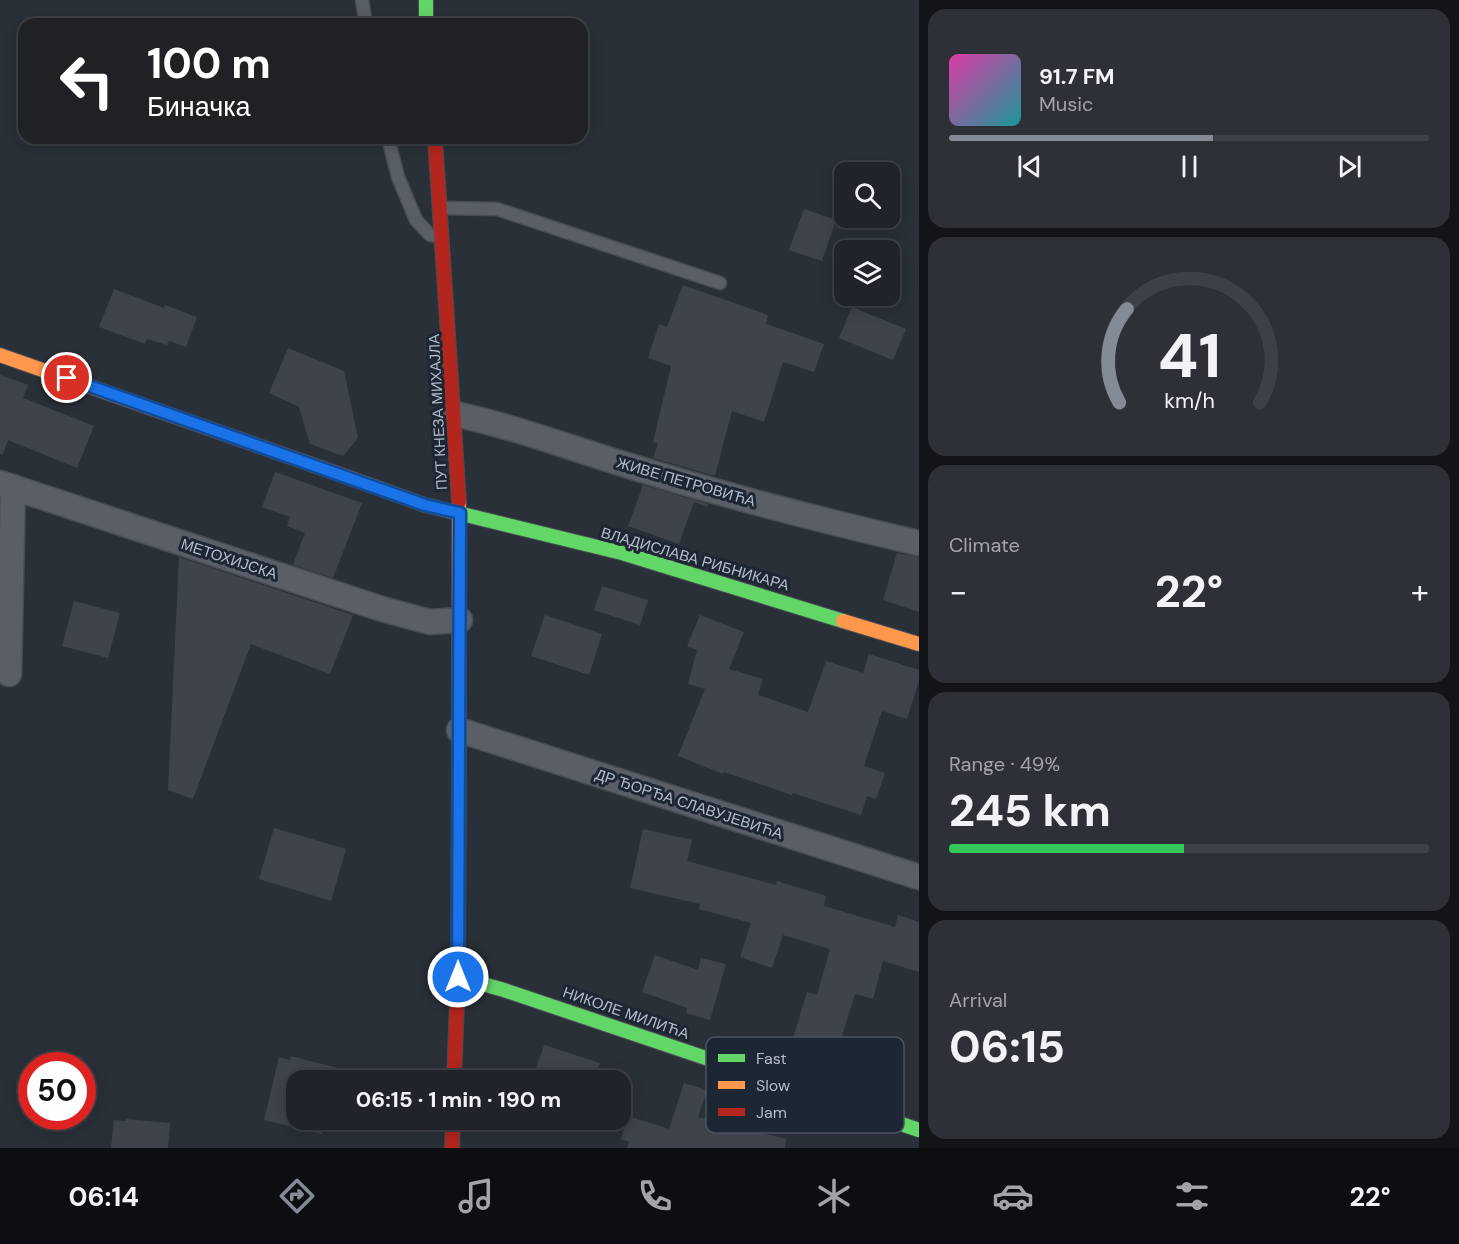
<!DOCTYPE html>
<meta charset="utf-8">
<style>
body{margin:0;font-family:"DM Sans",sans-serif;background:#2d3036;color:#f1f3f6;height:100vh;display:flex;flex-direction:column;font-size:22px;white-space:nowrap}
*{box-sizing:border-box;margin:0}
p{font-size:20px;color:#a2a4a8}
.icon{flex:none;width:33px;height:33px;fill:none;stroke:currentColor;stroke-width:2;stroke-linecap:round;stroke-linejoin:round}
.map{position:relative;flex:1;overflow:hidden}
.side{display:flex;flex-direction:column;gap:9px;padding:9px;background:#121417;width:540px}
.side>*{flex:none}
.hud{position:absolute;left:18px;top:18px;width:570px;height:126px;border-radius:18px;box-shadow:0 3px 15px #0003,0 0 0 2px #3d4147;background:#202124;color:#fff;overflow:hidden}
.controls{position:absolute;left:834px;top:162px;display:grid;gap:12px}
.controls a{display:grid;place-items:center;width:66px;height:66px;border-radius:12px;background:#20242a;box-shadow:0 3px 15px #0003,0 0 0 2px #3d4147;font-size:30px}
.speed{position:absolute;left:18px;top:1052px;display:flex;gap:12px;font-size:30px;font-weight:700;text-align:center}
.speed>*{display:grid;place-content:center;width:78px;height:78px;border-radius:50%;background:#20242a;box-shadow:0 3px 15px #0003,0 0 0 2px #3d4147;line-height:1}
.speed .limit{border:9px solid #d22;background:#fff;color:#111}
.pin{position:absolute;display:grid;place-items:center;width:51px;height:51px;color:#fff;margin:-26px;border:3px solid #fff;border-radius:50%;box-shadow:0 2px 6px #0007}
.me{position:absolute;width:66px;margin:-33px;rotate:0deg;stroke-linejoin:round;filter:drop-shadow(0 0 4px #0008)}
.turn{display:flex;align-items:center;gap:21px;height:126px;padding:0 30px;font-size:27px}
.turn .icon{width:78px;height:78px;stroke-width:2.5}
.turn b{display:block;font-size:42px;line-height:51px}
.big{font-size:45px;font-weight:700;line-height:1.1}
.side .tile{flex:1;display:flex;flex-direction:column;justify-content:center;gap:9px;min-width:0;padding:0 21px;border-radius:18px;background:#2d3036}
.side .dial{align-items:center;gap:0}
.dial svg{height:156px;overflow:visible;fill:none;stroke:#3d4147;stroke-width:7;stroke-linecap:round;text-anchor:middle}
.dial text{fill:#f1f3f6;stroke:none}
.song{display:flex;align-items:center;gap:18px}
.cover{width:72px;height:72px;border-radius:9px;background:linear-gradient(135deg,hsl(320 70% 55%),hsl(180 70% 35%))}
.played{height:6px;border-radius:3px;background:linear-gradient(90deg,#848b96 55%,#3d4147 55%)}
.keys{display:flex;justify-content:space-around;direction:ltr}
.heat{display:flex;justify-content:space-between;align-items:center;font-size:33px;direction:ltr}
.charge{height:9px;border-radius:4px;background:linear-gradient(90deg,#34c759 49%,#3d4147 0)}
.trip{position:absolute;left:286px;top:1070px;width:345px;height:60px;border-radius:18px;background:#20242a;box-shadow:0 3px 15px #0003,0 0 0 2px #3d4147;font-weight:700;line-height:60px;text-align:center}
.tabs{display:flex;height:96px;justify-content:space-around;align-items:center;background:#0d0e11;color:#a2a4a8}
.tabs .icon{width:42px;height:42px}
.tabs .selected{color:#848b96}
.tabs b{font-size:27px;color:#f1f3f6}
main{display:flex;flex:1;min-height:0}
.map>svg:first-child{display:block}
.building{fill:#3f444c}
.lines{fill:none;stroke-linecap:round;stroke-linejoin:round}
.lane-casing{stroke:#484c55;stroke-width:15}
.street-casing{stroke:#484c55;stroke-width:27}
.fast-casing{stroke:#484c55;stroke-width:16}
.slow-casing{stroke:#484c55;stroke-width:16}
.jam-casing{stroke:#484c55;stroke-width:16}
.lane{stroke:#5a5e66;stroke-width:12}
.street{stroke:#5a5e66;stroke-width:24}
.fast{stroke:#63d668;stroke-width:14}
.slow{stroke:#ff974d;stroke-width:14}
.jam{stroke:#b3261e;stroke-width:14}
.route-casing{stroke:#114b97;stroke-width:15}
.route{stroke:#1a73e8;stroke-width:10}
.labels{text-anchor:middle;stroke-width:6;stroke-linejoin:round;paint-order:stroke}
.street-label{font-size:15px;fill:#b4bcc9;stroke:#1d2633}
.key{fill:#1d2633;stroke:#4a5360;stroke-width:1.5}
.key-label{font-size:16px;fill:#b4bcc9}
</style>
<main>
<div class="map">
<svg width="919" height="1148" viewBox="0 0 919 1148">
<rect width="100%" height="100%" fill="#2a3038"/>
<!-- building -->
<g class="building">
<polygon points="804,209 836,220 822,261 789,250"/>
<polygon points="683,285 768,315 766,324 824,344 814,372 783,362 764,422 732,411 715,476 653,458 658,443 653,442 671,366 648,358 659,324 667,327"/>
<polygon points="114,289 164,308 165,305 197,317 186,347 169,341 167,345 147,339 145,344 99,327"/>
<polygon points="852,307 906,329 893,360 839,338"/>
<polygon points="288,348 344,371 358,438 343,456 310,444 299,407 269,393"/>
<polygon points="0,375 28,385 23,398 94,426 77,468 8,440 3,454 0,454"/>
<polygon points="275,472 362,503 333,578 293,565 305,533 287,526 290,517 262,507"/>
<polygon points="643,485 708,504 708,507 694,502 679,544 628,526"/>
<polygon points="897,553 919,557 919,612 883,600"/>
<polygon points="179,557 353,615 330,674 251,644 193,799 168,790"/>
<polygon points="602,586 648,600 640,625 594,610"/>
<polygon points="74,601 120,613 108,658 62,646"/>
<polygon points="545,615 602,634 589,675 531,656"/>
<polygon points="700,615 744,632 729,669 763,679 758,695 808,712 826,661 863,673 869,654 919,670 919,681 907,719 882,711 864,766 885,773 876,799 867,796 861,815 793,793 792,795 724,772 723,774 678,756 705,689 688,684 697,650 687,646"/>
<polygon points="274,828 346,849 331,901 259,879"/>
<polygon points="643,829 692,840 687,861 776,885 777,881 826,896 824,906 895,927 898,915 919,922 919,972 883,961 873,999 855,994 835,1059 791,1045 807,992 817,995 830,949 783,935 772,968 740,957 751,923 699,909 700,904 630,888"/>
<polygon points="655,955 698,970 701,958 726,964 710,1020 686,1013 687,1008 642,992"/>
<polygon points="544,1045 600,1063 594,1080 532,1080"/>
<polygon points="291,1056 338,1068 335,1080 297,1080 297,1119 326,1119 322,1134 264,1120 279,1057 290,1060"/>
<polygon points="684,1083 707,1090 698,1117 786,1139 785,1148 627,1148 629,1142 621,1139 628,1116 669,1129"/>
<polygon points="126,1119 170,1123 168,1148 111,1148 114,1120 126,1121"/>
</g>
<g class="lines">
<defs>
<g id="lane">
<polyline points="362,0 366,24"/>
<polyline points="388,138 398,177 416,220 430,235 439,236"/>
<polyline points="442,208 497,209 720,283"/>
</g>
<g id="street">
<path d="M455,414C511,426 565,446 620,463C719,494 819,520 919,543"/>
<polyline points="0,483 382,609 430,622 460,620"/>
<polyline points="9,674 13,487"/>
<polyline points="459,730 919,877"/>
</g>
<g id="fast">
<polyline points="426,0 426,24"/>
<polyline points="364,483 425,505 622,553 843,621"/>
<polyline points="458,977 504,990 919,1130"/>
</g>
<g id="slow">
<polyline points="0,355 364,483"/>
<polyline points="843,621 919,644"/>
<polyline points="459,754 459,502"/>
</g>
<g id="jam">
<polyline points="435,138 459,502"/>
<polyline points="454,1080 458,977 459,754"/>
<polyline points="452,1148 453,1119"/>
</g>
</defs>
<!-- lane casing -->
<use href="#lane" class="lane-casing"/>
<!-- street casing -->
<use href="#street" class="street-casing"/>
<!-- fast casing -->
<use href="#fast" class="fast-casing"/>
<!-- slow casing -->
<use href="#slow" class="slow-casing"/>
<!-- jam casing -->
<use href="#jam" class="jam-casing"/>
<!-- lane -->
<use href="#lane" class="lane"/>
<!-- street -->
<use href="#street" class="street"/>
<!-- fast -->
<use href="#fast" class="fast"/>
<!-- slow -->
<use href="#slow" class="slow"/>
<!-- jam -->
<use href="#jam" class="jam"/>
</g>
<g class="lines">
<defs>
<polyline id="route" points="67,378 425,505 460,513 458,977"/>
</defs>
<!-- route casing -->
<use href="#route" class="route-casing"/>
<!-- route -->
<use href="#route" class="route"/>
</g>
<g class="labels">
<!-- street labels -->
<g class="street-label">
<text transform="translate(438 412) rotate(-93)" y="5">ПУТ КНЕЗА МИХАЈЛА</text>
<text transform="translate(686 482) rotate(16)" y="5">ЖИВЕ ПЕТРОВИЋА</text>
<text transform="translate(229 559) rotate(18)" y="5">МЕТОХИЈСКА</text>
<text transform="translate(695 559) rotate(16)" y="5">ВЛАДИСЛАВА РИБНИКАРА</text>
<text transform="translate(689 804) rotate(18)" y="5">ДР ЂОРЂА СЛАВУЈЕВИЋА</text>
<text transform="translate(626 1013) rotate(19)" y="5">НИКОЛЕ МИЛИЋА</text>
</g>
</g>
<!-- legend -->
<rect x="706" y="1037" width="198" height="96" rx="9" class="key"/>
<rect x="718" y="1054" width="27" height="8" fill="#63d668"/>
<rect x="718" y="1081" width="27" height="8" fill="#ff974d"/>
<rect x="718" y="1108" width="27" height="8" fill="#b3261e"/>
<g class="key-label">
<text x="756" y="1064">Fast</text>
<text x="756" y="1091">Slow</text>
<text x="756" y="1118">Jam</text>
</g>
</svg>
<div class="controls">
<a><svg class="icon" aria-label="search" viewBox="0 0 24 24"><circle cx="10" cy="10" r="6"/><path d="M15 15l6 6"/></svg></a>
<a><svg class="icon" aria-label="layers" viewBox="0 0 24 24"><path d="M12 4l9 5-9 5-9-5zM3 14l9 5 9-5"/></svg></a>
</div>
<div class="speed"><div class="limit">50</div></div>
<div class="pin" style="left:67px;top:378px;background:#d93025"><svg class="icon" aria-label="arrive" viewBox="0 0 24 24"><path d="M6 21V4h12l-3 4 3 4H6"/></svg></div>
<svg class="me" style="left:458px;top:977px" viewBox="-20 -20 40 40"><circle r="17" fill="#1a73e8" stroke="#fff" stroke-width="3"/><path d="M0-11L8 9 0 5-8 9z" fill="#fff"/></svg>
<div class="trip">06:15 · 1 min · 190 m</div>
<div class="hud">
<div class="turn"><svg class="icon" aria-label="left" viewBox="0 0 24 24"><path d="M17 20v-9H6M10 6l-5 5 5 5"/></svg><div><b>100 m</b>Биначка</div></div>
</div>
</div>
<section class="side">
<div class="tile">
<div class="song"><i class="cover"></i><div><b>91.7 FM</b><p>Music</p></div></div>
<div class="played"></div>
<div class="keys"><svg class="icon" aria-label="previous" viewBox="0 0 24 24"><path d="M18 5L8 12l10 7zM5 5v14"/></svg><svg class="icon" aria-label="pause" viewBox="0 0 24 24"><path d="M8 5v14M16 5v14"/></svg><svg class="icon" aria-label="next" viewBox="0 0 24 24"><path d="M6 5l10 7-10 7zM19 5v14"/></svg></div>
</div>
<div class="tile dial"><svg viewBox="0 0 100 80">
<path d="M14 69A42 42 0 1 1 86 69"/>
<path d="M14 69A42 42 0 0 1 18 21" stroke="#848b96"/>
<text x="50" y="56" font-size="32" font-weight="700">41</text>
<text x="50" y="72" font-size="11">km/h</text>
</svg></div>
<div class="tile"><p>Climate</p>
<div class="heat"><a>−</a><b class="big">22°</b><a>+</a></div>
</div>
<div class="tile"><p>Range · 49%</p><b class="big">245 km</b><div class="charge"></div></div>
<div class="tile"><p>Arrival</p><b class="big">06:15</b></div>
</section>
</main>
<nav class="tabs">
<b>06:14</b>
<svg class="icon selected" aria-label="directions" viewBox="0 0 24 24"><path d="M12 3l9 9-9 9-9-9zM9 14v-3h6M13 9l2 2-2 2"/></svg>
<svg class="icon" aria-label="music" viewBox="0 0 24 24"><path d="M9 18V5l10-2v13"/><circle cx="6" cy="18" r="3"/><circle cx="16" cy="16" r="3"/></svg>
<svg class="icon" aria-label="phone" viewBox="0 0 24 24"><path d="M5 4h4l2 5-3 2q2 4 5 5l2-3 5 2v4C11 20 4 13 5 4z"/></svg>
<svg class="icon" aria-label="climate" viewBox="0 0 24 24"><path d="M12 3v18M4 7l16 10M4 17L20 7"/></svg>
<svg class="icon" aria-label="car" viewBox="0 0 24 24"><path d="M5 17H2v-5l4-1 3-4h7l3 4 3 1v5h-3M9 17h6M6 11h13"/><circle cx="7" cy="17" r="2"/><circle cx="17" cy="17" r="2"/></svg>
<svg class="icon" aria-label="filters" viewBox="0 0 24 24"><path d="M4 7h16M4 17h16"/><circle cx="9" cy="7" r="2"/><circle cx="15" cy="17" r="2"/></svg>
<b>22°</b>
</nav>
